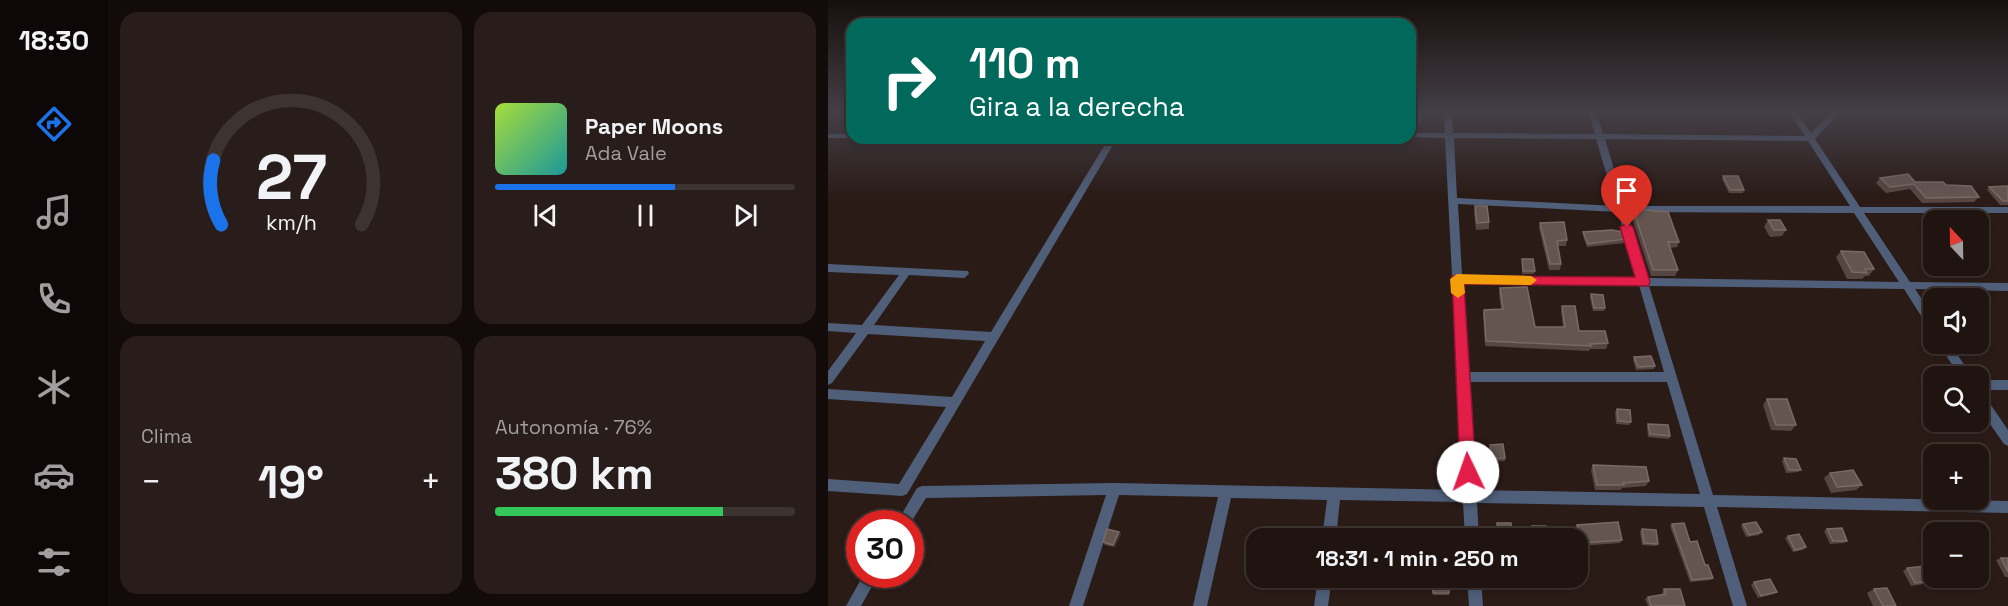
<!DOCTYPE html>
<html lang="es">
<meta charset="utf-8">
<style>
body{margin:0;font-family:"Space Grotesk",sans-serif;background:#281d1a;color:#f1f3f6;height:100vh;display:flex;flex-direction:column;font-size:22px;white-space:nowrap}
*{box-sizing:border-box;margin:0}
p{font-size:20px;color:#a29e9f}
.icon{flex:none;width:33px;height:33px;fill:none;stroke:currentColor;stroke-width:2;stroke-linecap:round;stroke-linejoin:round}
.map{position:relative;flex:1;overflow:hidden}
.sheet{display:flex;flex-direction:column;gap:12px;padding:12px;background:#120b09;width:720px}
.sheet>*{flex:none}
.hud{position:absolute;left:18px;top:18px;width:570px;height:126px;border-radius:18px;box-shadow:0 3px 9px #0003,0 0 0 2px #3d3331;background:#00695c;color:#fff;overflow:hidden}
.needle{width:39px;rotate:338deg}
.fabs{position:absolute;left:1095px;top:210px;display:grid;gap:12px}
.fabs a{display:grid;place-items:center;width:66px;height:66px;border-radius:12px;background:#201411;box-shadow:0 3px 9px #0003,0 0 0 2px #3d3331;font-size:30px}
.speed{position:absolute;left:18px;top:510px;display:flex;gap:12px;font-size:30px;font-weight:700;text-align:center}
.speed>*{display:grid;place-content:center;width:78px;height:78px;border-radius:50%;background:#201411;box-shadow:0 3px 9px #0003,0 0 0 2px #3d3331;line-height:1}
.speed .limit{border:9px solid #d22;background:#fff;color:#111}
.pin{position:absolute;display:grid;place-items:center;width:51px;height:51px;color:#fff;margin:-62px -26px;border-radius:50% 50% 50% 0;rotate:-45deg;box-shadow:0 0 6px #0007}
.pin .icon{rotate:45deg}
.me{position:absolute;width:66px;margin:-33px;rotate:357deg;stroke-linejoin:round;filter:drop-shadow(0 0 4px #0008)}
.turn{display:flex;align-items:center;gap:21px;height:126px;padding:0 24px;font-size:27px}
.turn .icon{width:78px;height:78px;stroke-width:2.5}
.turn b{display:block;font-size:42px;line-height:51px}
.big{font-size:45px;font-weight:700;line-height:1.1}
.sheet .tile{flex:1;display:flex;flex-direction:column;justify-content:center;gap:9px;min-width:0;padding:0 21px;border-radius:18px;background:#281d1a}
.sheet .dial{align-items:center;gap:0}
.dial svg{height:156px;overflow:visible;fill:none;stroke:#3d3331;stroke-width:7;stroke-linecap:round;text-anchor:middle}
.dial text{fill:#f1f3f6;stroke:none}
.song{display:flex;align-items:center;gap:18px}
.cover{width:72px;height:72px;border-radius:9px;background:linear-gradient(135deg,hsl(80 70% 55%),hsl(180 70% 35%))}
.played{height:6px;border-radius:3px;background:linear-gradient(90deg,#1a73e8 60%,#3d3331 60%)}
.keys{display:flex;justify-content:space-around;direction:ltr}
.heat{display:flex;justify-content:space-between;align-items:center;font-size:33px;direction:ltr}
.charge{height:9px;border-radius:4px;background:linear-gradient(90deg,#34c759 76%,#3d3331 0)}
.sheet .tiles{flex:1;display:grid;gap:12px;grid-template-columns:repeat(2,1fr)}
.trip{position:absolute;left:418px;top:528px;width:342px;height:60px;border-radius:18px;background:#201411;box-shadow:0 3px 9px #0003,0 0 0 2px #3d3331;font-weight:700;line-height:60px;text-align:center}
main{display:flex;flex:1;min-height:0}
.tabs{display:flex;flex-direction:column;width:108px;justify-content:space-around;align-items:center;background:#0d0807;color:#a29e9f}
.tabs .icon{width:42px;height:42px}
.tabs .active{color:#1a73e8}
.tabs b{font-size:27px;color:#f1f3f6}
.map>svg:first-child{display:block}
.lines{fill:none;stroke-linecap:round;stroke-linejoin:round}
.street{fill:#4f5f7a;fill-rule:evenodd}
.wall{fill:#564641}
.shaded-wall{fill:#3e2e2a}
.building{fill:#655551;stroke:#796a65;stroke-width:1.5}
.route{fill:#e11d48;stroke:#92132f;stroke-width:1.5}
.slow{fill:#f59e0b}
</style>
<main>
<nav class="tabs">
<b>18:30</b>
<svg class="icon active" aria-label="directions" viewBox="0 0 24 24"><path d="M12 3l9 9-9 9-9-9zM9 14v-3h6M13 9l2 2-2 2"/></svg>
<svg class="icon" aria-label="music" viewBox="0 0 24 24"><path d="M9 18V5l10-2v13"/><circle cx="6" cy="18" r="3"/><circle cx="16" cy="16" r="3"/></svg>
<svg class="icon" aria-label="phone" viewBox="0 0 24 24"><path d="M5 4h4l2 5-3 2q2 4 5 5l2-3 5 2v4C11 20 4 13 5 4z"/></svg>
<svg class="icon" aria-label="climate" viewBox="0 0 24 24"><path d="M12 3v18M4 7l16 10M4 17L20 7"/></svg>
<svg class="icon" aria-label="car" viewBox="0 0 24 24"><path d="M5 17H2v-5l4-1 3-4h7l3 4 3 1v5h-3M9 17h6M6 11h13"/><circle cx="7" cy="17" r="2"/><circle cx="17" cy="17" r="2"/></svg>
<svg class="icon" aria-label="filters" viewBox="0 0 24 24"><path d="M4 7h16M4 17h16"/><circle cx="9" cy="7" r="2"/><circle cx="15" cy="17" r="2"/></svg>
</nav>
<section class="sheet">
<div class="tiles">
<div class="tile dial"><svg viewBox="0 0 100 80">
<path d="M14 69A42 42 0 1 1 86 69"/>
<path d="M14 69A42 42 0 0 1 10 36" stroke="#1a73e8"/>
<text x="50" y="56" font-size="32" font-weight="700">27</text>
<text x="50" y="72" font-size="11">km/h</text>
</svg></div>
<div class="tile">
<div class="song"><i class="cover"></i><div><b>Paper Moons</b><p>Ada Vale</p></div></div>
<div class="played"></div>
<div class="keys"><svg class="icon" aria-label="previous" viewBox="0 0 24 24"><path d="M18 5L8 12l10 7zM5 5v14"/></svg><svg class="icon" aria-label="pause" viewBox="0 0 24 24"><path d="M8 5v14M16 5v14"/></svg><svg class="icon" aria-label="next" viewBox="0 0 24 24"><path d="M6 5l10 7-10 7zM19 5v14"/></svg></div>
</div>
<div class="tile"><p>Clima</p>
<div class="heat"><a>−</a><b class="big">19°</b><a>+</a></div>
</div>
<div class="tile"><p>Autonomía · 76%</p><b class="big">380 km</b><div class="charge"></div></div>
</div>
</section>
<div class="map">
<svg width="1180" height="606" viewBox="0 0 1180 606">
<rect width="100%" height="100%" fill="#2a1b17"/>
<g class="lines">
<!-- street -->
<g class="street">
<path d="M616,111H624L625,133L767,134L760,111H768L775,134L977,136L960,111H968L983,133L1005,111H1013L987,139L1032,207H1180V213H1036L1082,282L1180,283V291L1087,289L1106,317V331L1102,330L1076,289L821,286L885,495L1180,501V513L889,507L919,606H905L876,507L649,503L651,538H637L635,502L512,500L508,538H494L499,500L403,498L379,606H365L390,497L291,495L255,606H241L278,495L98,498L82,524H68L89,488L94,486L287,483L635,490L617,138L582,137V133H617ZM626,138L768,139L788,206L629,198ZM777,139L980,141L1022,206H797ZM630,204L790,212L809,278L634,275ZM799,212L1026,213L1071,282L819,278ZM635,283L811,285L836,372H640ZM641,382H839L872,494L648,490Z"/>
<polygon points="0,134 24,134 24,138 26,138 0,138"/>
<polygon points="281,138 289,138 79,494 74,496 0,491 0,479 71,484 118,407 0,399 0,389 124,397 157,341 40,334 4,383 0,385 0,371 28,333 0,331 0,323 34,325 71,275 0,272 0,264 140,271 141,274 136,278 81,275 46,325 163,332"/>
<polygon points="1110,344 1122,344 1144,376 1132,376"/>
<rect x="1150" y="380" width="30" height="10"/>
<polygon points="1150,391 1154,392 1180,430 1180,446 1176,444 1150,407"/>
<polygon points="36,574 51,574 33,606 18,606"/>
<polygon points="490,578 504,578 500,606 486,606"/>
<polygon points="639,578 653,578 655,606 641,606"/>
</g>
</g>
<!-- wall -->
<g class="wall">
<polygon points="582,111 593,111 593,124 582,123"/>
<polygon points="895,176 916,190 915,193 901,193 894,179"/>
<polygon points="1052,178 1118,185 1151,197 1146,202 1094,203 1082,189 1058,193 1048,183"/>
<polygon points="1180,186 1180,205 1172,205 1159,190 1161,187"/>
<polygon points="647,206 661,222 661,229 648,230 646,212"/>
<polygon points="805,209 851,242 849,247 842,248 850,270 847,276 823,276 803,215"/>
<polygon points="940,220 958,230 954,236 942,237 936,227"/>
<polygon points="712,223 739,240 738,246 730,246 733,264 732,270 721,270 711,228"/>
<polygon points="755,232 798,239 797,243 759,247 755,236"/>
<polygon points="1013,251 1046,269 1041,276 1037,276 1034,279 1019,279 1008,257"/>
<polygon points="694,259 707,271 706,274 694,274"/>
<polygon points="672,288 707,327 735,327 733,311 734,306 751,331 780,343 778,349 762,349 761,351 657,346 655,315 656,310 673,309 671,293"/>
<polygon points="763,294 777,308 776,311 765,311 762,298"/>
<polygon points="806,357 827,366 826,369 808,370 805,360"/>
<polygon points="939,399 968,425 963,431 943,430 935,405"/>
<polygon points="789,409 803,422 801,425 788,424 787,412"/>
<polygon points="820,424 842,436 841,439 820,437 819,427"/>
<polygon points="662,445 677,458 677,461 664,462"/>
<polygon points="956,458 973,470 970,472 958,473 954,461"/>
<polygon points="765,465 821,481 818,486 794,488 793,490 767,490 763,470"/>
<polygon points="1002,473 1034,485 1028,490 1003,493 996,478"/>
<polygon points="844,524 862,542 885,578 883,580 862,582 842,526"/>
<polygon points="915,524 934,532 931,535 918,537 913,526"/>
<polygon points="749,525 794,540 792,543 751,546 747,527"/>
<polygon points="1139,528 1153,529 1160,545 1156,547 1150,547 1150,532 1136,532 1135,530"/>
<polygon points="814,529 830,544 828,546 814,545 812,532"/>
<polygon points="999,529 1019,541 1016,543 1002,544 996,531"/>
<polygon points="291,532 293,534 287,547 277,545 275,542"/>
<polygon points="960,536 978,547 975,550 965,552 957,538"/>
<polygon points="1173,558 1180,558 1180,577 1177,577 1168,560"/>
<polygon points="1079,568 1106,581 1102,583 1083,586 1075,571"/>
<polygon points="604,578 621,578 621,595 605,595"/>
<polygon points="926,582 949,592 946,594 930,598 923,585"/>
<polygon points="836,589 857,606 820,606 817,599 820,597 835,594 834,592"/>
<polygon points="1046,589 1068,606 1045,606 1039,593"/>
</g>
<!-- shaded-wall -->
<g class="shaded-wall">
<polygon points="291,532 293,534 287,547 285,545"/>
<polygon points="949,592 946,594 930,598 933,596"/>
</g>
<!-- building -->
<g class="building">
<polygon points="582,111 593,111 593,118 582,117"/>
<polygon points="1080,174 1087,182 1115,182 1118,185 1143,186 1151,197 1098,198 1086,184 1062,187 1052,178"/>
<polygon points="895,176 910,176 916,190 902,190"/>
<polygon points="1180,186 1180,201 1175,201 1161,187"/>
<polygon points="647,206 659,206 661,222 649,223"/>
<polygon points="805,209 840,212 851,242 840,242 850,270 825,270"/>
<polygon points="940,220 952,220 958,230 946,230"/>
<polygon points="736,222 739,240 729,241 733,264 722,264 712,223"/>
<polygon points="784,230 795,232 798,239 760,244 755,232"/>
<polygon points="1013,251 1036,252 1046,269 1037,269 1039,273 1024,272"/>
<polygon points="694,259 705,259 707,271 695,271"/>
<polygon points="699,287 707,327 737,327 734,306 747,306 751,331 777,331 780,343 762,344 763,346 658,341 656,310 675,309 672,288"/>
<polygon points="763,294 775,295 777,308 766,308"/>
<polygon points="823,356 827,366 810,367 806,357"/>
<polygon points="939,399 959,399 968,425 948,425"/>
<polygon points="789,409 802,410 803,422 790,421"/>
<polygon points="820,424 840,425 842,436 822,434"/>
<polygon points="675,444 677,458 664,459 662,445"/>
<polygon points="956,458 968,459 973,470 961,470"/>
<polygon points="765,465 818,467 821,481 795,483 796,485 769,485"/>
<polygon points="1025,470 1034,485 1009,487 1002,473"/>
<polygon points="790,522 794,540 753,543 749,525"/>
<polygon points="928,522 934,532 921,535 915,524"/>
<polygon points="669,523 683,523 684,538 670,538"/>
<polygon points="856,523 862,542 869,541 877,565 880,565 885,578 864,580 844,524"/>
<polygon points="704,526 718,526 720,538 706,538"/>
<polygon points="1014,528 1019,541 1005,541 999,529"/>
<polygon points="1139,528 1153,529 1160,545 1150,544 1150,532 1141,532"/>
<polygon points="279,529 291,532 285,545 275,542"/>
<polygon points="814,529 828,530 830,544 816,543"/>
<polygon points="609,532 610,538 597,538 597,534"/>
<polygon points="971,534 978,547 967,550 960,536"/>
<polygon points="1173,558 1180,558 1180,572"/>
<polygon points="1097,566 1106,581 1087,583 1079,568"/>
<polygon points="604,578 621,578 621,593 605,593"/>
<polygon points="942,579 949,592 933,596 926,582"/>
<polygon points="1059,588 1068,606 1055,606 1046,589"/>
<polygon points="836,589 852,589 857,606 823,606 820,597 838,594"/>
</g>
<!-- sky -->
<linearGradient id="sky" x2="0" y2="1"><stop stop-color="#170f0d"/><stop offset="0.57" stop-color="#443f47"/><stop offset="1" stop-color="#443f47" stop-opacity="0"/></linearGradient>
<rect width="1180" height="196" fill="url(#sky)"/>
<!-- route -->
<polygon class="route" points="799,223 805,227 822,282 820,286 636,284 648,472 646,478 640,480 634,478 632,472 624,276 807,277 792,227"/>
<!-- slow -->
<polygon class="slow" points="629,274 703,276 709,280 703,285 636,284 637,293 630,298 623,293 622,279"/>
</svg>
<div class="fabs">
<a><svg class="needle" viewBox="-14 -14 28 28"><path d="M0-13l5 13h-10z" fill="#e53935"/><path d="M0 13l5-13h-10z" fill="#a29e9f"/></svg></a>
<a><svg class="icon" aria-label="sound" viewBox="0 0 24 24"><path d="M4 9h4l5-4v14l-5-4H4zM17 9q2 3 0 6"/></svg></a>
<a><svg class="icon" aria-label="search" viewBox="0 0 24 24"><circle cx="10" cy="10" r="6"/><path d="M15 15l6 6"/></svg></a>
<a>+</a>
<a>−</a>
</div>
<div class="speed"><div class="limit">30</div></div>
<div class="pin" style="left:799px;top:227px;background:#d93025"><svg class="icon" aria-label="arrive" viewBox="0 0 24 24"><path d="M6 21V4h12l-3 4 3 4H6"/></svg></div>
<svg class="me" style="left:640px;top:472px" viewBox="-20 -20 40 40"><circle r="19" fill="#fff"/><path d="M0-13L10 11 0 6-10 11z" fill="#e11d48"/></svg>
<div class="trip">18:31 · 1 min · 250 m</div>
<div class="hud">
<div class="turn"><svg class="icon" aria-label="right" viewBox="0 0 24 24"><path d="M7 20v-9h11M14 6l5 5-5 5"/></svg><div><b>110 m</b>Gira a la derecha</div></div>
</div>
</div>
</main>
